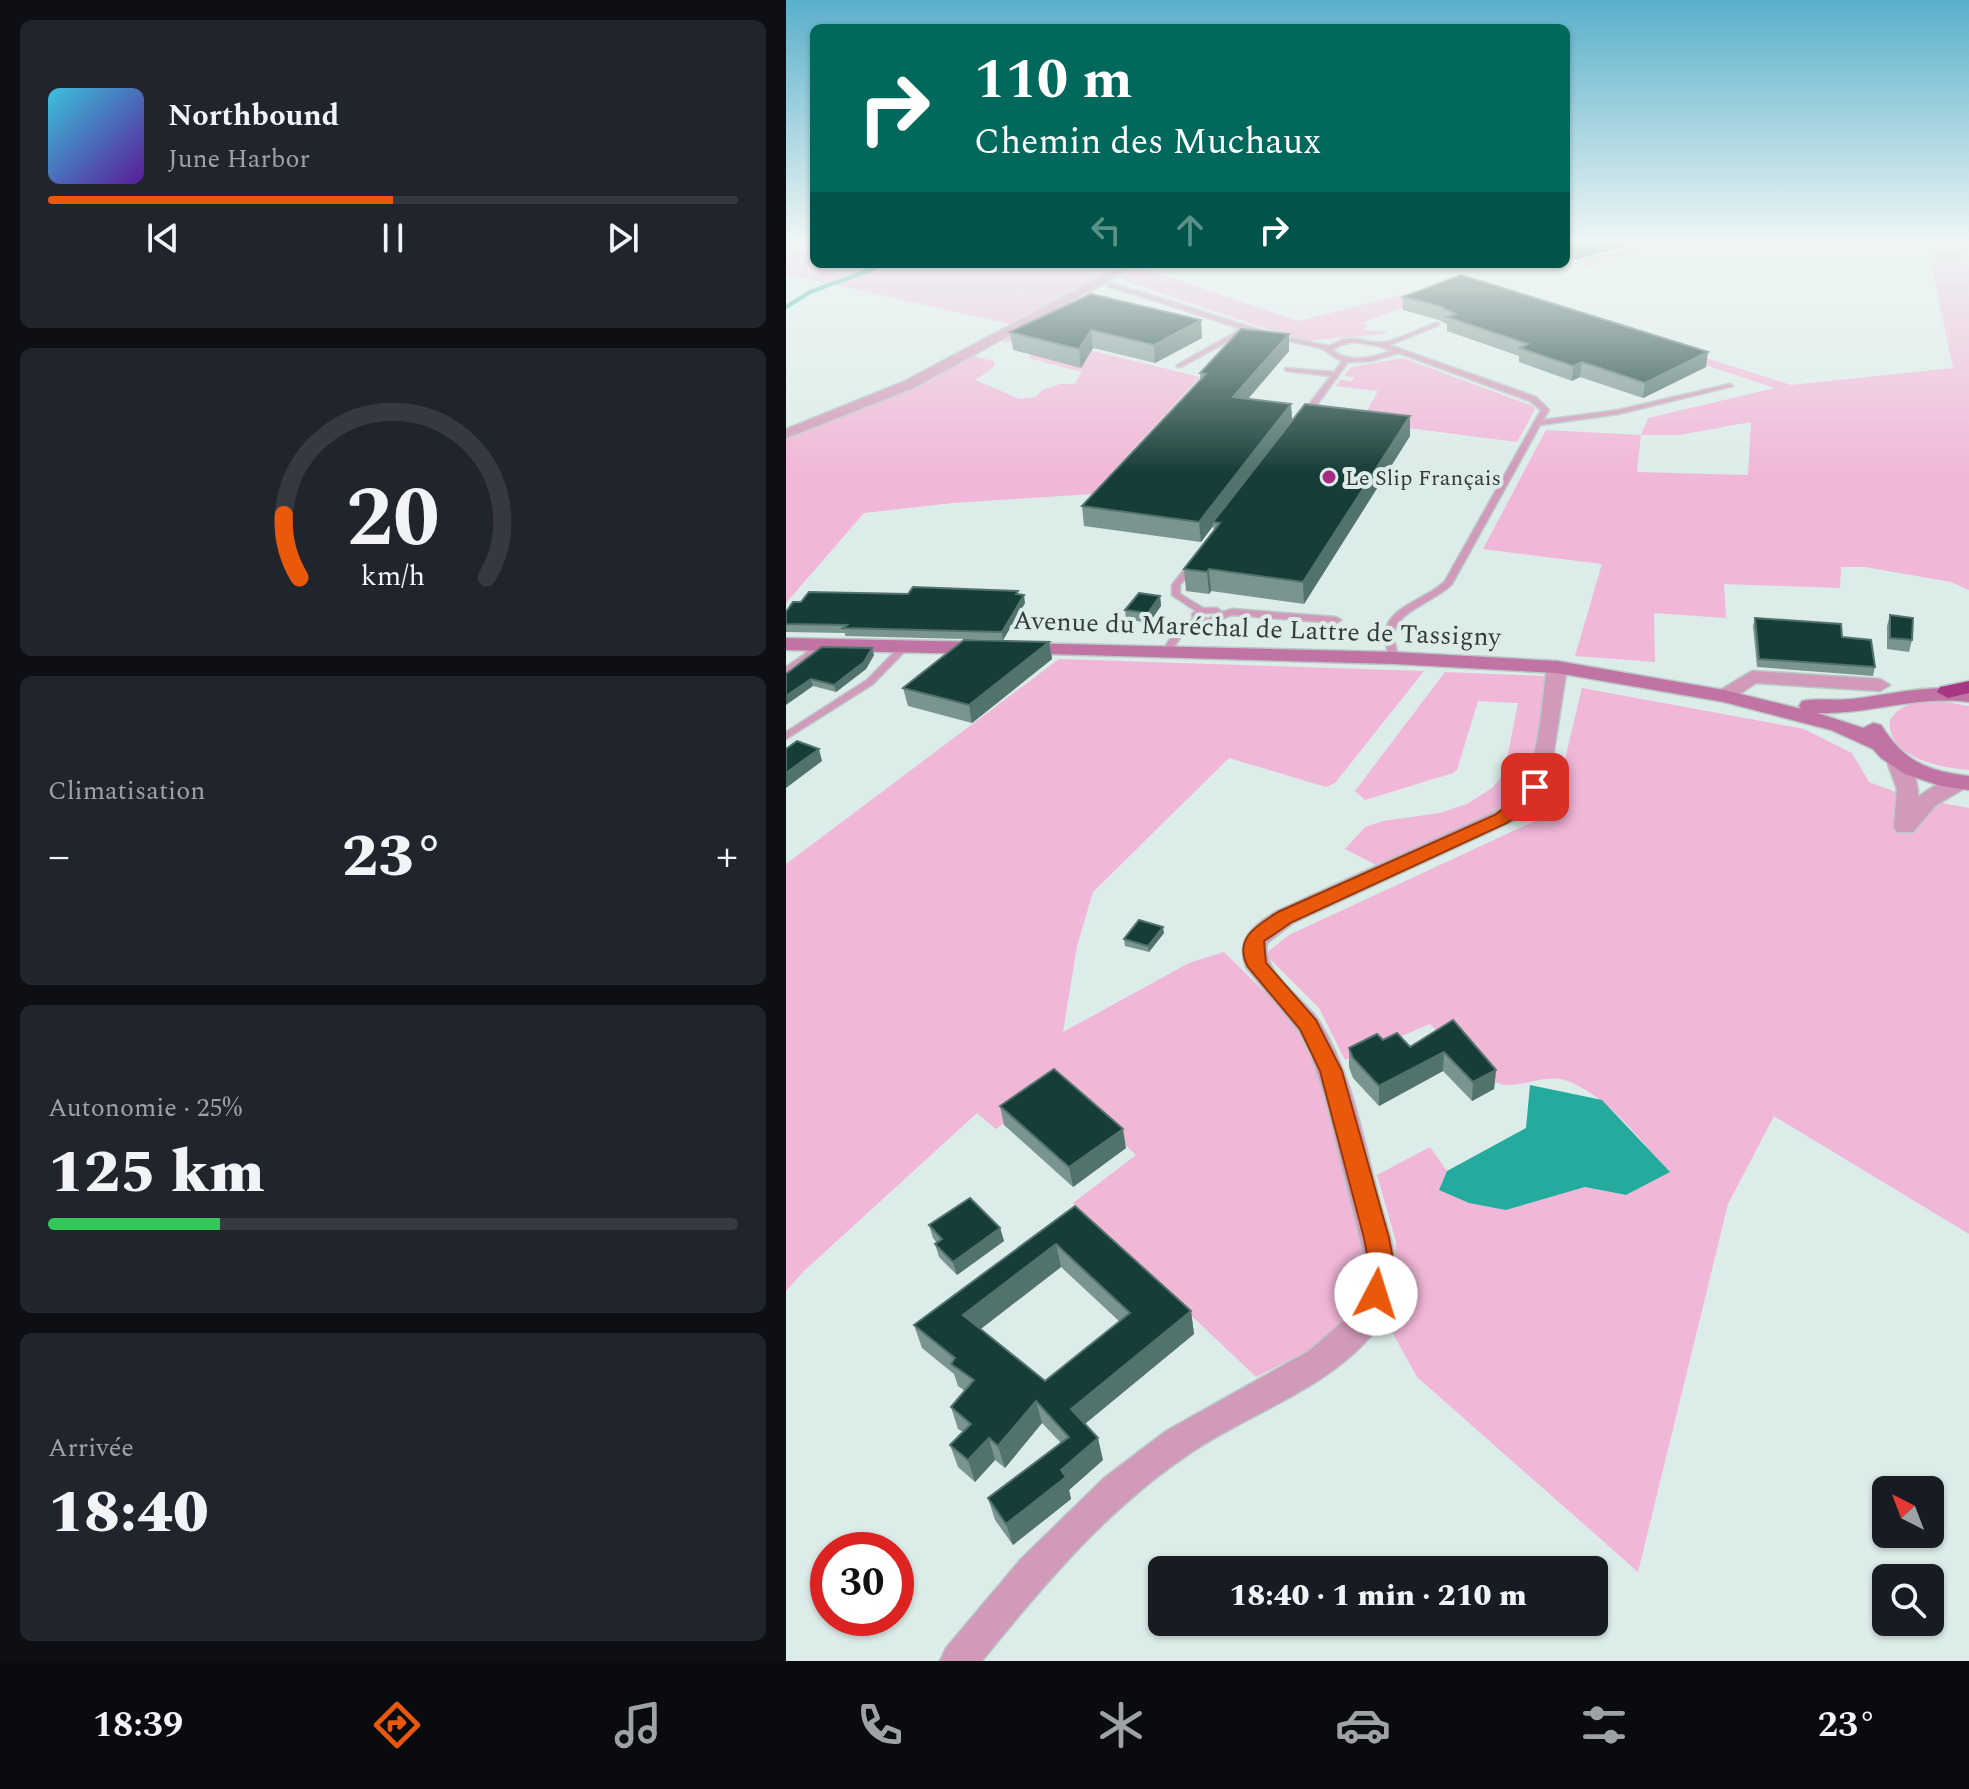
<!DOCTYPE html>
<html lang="fr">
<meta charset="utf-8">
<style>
body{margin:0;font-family:Spectral,serif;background:#20242c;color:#f1f3f6;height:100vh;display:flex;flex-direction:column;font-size:30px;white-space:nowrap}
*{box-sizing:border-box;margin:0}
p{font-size:26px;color:#9ea1a6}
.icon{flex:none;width:44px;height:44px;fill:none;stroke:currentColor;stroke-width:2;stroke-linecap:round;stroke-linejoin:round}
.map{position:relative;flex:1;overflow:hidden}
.panel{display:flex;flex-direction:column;gap:20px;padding:20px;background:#0d0f14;width:786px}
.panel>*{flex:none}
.top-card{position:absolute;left:24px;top:24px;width:760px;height:244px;border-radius:12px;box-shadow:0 2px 6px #0004;background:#00695c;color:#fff;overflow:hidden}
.needle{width:52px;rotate:318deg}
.fabs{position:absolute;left:1086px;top:1476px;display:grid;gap:16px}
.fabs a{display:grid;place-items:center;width:72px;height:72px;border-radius:12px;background:#171b24;box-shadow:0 2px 6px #0004;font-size:40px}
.speed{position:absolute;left:24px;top:1532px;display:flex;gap:16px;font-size:40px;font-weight:700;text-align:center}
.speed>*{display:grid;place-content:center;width:104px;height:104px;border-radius:50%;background:#171b24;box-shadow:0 2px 6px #0004;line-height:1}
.speed .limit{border:12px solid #d22;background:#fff;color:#111}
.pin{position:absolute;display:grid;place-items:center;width:68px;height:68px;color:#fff;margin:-34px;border-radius:16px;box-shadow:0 4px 12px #0006}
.me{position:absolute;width:88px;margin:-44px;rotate:5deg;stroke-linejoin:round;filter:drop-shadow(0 0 6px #0008)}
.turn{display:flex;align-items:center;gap:28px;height:168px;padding:0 32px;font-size:36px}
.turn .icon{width:104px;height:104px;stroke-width:2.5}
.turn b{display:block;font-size:56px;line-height:68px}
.lanes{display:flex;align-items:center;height:76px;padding:0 32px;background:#0003;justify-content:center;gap:40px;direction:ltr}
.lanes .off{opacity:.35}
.big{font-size:60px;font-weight:800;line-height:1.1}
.panel .card{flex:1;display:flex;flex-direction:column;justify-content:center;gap:12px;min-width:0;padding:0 28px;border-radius:12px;background:#20242c}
.panel .dial{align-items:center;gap:0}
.dial svg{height:208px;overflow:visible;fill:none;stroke:#363941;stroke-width:7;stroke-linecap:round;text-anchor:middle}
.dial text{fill:#f1f3f6;stroke:none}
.song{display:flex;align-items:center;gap:24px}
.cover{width:96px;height:96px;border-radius:12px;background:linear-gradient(135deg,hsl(190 70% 55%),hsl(270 70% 35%))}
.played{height:8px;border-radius:4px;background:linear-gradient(90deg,#ea580c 50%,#363941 50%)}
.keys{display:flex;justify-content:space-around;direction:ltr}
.heat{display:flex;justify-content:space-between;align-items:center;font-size:44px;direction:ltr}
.charge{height:12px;border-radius:6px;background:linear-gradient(90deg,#34c759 25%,#363941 0)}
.trip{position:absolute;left:362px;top:1556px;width:460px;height:80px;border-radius:12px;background:#171b24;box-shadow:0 2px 6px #0004;font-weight:800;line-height:80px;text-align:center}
.dock{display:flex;height:128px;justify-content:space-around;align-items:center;background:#090b0e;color:#9ea1a6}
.dock .icon{width:56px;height:56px}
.dock .current{color:#ea580c}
.dock b{font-size:36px;color:#f1f3f6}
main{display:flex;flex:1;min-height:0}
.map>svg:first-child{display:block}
.green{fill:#f1b7d9;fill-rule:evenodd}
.water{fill:#24ab9d}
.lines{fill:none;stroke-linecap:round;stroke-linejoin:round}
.stream{stroke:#24ab9d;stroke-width:4}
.lane-casing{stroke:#bbc9c6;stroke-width:3}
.street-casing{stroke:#bbc9c6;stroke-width:3}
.secondary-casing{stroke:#bbc9c6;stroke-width:3}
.highway-casing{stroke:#bbc9c6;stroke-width:3}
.lane{fill:#d19aba;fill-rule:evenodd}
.street{fill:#d19aba;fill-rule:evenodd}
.secondary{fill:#c173a4;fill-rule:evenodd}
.highway{fill:#a93684;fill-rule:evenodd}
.wall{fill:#7a9490;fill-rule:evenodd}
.shaded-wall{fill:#52726d}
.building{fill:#173d38;stroke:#52726d;stroke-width:2;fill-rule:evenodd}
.route{fill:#ea580c;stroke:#983908;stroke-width:2}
.poi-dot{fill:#a62c81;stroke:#dcece9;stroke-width:3}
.labels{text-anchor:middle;stroke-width:8;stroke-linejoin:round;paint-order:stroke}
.far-poi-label{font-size:22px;fill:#353b3a;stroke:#dcece9;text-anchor:start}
.street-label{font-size:26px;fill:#353b3a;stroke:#dcece9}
</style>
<main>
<section class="panel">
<div class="card">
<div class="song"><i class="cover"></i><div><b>Northbound</b><p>June Harbor</p></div></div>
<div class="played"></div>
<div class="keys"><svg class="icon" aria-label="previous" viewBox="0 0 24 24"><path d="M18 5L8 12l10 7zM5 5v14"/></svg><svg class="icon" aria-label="pause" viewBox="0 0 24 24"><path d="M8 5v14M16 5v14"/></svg><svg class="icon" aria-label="next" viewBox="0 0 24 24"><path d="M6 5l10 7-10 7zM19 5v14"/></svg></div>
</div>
<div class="card dial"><svg viewBox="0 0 100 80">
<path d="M14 69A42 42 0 1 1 86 69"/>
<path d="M14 69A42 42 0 0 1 8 45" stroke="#ea580c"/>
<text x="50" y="56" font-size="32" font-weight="700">20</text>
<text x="50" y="72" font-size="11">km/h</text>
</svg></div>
<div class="card"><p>Climatisation</p>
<div class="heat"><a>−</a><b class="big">23°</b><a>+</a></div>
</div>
<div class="card"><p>Autonomie · 25%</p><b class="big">125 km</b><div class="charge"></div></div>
<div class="card"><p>Arrivée</p><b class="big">18:40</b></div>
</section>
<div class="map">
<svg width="1183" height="1661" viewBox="0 0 1183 1661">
<rect width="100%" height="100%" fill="#dcece9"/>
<!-- green -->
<g class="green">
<polygon points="0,241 28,241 28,264 339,264 228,325 0,274"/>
<polygon points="863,241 886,241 799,267 788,263"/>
<path d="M1140,241H1174L1183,268V590L1165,582L1079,567H1055L1054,588L938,584L940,618L868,613L869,662L789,656L816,564L697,549L760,430L855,435L862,418L989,388L922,366L613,309L576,323L582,326L576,329C585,332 593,329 601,332L598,334L517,341L330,278L351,267L343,264H359L353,267L512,321L675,280L1005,385L1167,368ZM965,422L962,475L851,472L855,435H893Z"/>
<polygon points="229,332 414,377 306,494 167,503 78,513 0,603 0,432 114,386 122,391 188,356 209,362 207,368 189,380 234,399 250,397 256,390 274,384 288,384 296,372 242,358 255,350 215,340"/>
<polygon points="617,358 747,406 749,409 731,442 575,422 592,391 550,386 554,380 566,381 569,377 558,376 565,367"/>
<polygon points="273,659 638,671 549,783 540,787 443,758 307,892 291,946 277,1032 403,963 438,952 505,1018 529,1058 580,1233 581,1279 570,1314 541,1341 470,1377 287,1203 350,1155 275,1083 210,1129 191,1113 18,1271 0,1291 0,864"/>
<polygon points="659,672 758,676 760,687 741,786 728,805 590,865 559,849 579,827 597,821 654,813 681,804 706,788 718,774 732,703 692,701 671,770 667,773 579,800 569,791"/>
<path d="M796,688L1018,729L1066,753L1083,782L1110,792L1108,827L1127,829L1138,814L1156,803L1183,808V1234L988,1116L942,1204L852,1572L631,1377L605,1330L610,1242L591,1175L644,1147L661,1171L653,1190L720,1210L799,1187L840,1195L883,1172C853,1139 824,1098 782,1081C764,1074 745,1083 727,1085C695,1088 664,1044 644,1024L559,1060L533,1008L479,954L503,935L766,813Z"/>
<path d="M1153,701L1183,706V770C1156,768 1100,758 1104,720C1115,703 1134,700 1153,701Z"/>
</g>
<!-- water -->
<polygon class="water" points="744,1085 816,1100 884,1172 840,1195 799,1187 720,1210 683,1203 653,1190 661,1171 740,1128"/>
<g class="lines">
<!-- stream -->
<polyline class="stream" points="0,307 24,292 89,268 60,264"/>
<defs>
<g id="lane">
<path d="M325,284C399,303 468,333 544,346C568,330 580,346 600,342C616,338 633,329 649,323H653V325L603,345L750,397L763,410L757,420L832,410L944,384L947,386L832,414L754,425L666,584C650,601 611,611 608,633C607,641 611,650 613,658L608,661L603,658C602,650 598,641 599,633C602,606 642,599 659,581L755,410L744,401L613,353L585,361L562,362L522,417H516V413L545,376L501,371L499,370V368L548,372L556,361C548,358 540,350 534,348C510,342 485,338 461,331L395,367H391V365L455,329L377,303L323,287L322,286ZM568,342L593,346L606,351C586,357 564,364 546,350L555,345Z"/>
<path d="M408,560L412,563L394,585V594L417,608H431L436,612L446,609L550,617L555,620L550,623L446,615C439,617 435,620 428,623C418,627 427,623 416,623C400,623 391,643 384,654H378L376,652C384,638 391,626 407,619L406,614L410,611L386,595V585L405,561ZM420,613H428L429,615L422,619L416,617V615Z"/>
<polygon points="30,641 35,644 25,658 0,674 0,667 19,654 27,642"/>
<polygon points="118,644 121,645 121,649 87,684 0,739 0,732 81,680 115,645"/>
</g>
<g id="street">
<polygon points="339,264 354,264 127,388 0,438 0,429 117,382"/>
<path d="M771,661L781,667L764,776L752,801L736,817L507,923L481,943C475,973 518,998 533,1021C566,1074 577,1139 593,1199C598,1219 608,1242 609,1263C609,1289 600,1317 584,1337C538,1390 464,1413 406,1452C324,1506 258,1584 196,1661H154L160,1648L235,1559L318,1478L380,1431L523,1351L561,1318L571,1304L579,1259L539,1096L525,1054L513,1031L460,967C449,939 469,924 491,911L720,807C755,774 754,713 761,667Z"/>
<polygon points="966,671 1094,679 1104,685 1094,691 970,683 945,700 931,700 928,696 931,692"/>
<path d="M1110,753C1124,757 1133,783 1132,797C1146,787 1167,771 1183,780L1181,787L1150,805L1127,832H1111L1108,827L1111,789L1100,759Z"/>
</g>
<g id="secondary">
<polygon points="0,638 198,642 208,648 198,654 0,650"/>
<path d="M234,643L608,652L771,661L938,690L1015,709L1013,706L1016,701C1032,698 1050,701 1066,699C1106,694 1142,684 1183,690V702C1131,695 1082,715 1031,713L1077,728L1087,723L1095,725C1118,761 1140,771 1183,776V790L1155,786L1119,774L1095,758L1087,749L1045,730L938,702L771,673L608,664L227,653L224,649L227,645Z"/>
</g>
<polygon id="highway" points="1183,681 1183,693 1162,698 1151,692 1154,687"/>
</defs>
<!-- lane casing -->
<use href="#lane" class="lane-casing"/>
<!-- street casing -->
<use href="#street" class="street-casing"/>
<!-- secondary casing -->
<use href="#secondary" class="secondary-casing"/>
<!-- highway casing -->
<use href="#highway" class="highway-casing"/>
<!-- lane -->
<use href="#lane" class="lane"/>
<!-- street -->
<use href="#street" class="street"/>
<!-- secondary -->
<use href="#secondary" class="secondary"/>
<!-- highway -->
<use href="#highway" class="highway"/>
</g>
<!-- wall -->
<g class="wall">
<polygon points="780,241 855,241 790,260 780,256"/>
<polygon points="305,294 416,338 369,363 307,348 295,368 227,350 224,332"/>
<polygon points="617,297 920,367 857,398 794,377 786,381 733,362 733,356 661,331 661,324 653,320 617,310"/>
<polygon points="503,334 503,351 462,399 505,404 506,420 624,416 624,436 518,604 425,591 423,594 400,591 398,569 428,531 427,526 415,542 298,526 296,506 414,380 414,373"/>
<polygon points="233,594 239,603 217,640 59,636 59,633 0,632 0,612 15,602"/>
<polygon points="374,596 375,606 363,623 340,619 339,610"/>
<polygon points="1104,615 1126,640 1123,652 1101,649 1101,626"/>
<polygon points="969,618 1056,637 1089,667 1087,676 971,667 967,626"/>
<polygon points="263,642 266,659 186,723 122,706 117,688"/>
<polygon points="88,655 80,669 50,692 27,686 0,674"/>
<polygon points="378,933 363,952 339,946 338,939"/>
<polygon points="667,1020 710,1070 708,1089 686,1101 657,1071 593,1106 567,1078 563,1067 563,1048 597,1040 624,1047"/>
<polygon points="214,1106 340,1148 287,1187 218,1125"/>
<path d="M289,1206L405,1311L408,1334L299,1424L317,1460L283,1490L285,1499L227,1545L209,1520L202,1498L275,1443L256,1423L219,1468L209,1460L189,1482L172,1467L164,1445L177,1432L172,1429L165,1407L179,1391L172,1386L168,1374L136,1348L128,1325ZM275,1267L334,1322L259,1381L195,1329Z"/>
<polygon points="143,1225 214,1228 218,1241 171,1275 153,1257 149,1244 151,1243 147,1238"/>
</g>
<!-- shaded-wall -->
<g class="shaded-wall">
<polygon points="817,241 855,241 790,260 791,248"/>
<polygon points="415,320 416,338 369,363 368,345"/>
<polygon points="305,330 307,348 295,368 293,349"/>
<polygon points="503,334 503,351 448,415 447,397"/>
<polygon points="922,352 920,367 857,398 859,383"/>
<polygon points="796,362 794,377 786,381 787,366"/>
<polygon points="505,404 506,422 427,522 427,526 415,542 413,522"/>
<polygon points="624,416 624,436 518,604 517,582"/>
<polygon points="423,569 425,591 423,594 421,572"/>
<polygon points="238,595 239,603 217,640 216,632"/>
<polygon points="374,596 375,606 363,623 362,613"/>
<polygon points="263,642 266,659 186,723 183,705"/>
<polygon points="86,648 88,655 80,669 50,692 48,685"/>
<polygon points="25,679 27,686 0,705 0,696"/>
<polygon points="33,749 36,761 0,788 0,773"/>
<polygon points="377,927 378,933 363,952 362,946"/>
<polygon points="658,1052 657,1071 593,1106 593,1086"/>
<polygon points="710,1070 708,1089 686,1101 687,1082"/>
<polygon points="337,1129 340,1148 287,1187 283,1167"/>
<polygon points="214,1228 218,1241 171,1275 167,1262"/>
<polygon points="270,1244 275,1267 184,1337 177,1315"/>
<polygon points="405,1311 408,1334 290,1431 285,1409"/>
<polygon points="250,1401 256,1423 219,1468 212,1446"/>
<polygon points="203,1438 209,1460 189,1482 182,1460"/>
<polygon points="312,1438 317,1460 283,1490 285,1499 227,1545 220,1524 275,1470"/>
</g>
<!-- building -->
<g class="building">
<polygon points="780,241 817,241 791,248 780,244"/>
<polygon points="675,275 922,352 859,383 796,362 787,366 734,348 742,344 661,317 670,314 653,306 617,297"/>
<polygon points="305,294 415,320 368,345 305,330 293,349 224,332"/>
<polygon points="455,329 503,334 447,397 505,404 413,522 296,506 420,374 414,373"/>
<polygon points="519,404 624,416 517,582 423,569 421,572 398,569 434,523 427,522"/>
<polygon points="127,587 232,591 230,594 238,595 216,632 57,628 61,625 0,624 0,612 7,602 15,602 23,592 122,594"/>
<polygon points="353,593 374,596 362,613 339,610"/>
<polygon points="1104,615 1127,618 1126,640 1104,638"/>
<polygon points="969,618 1055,624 1056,637 1085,640 1089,667 973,659"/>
<polygon points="178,640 263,642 183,705 117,688"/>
<polygon points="36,647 86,648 78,662 48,685 25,679 0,696 0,674"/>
<polygon points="11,741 33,749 0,773 0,749"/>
<polygon points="353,920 377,927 362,946 338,939"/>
<polygon points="667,1020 710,1070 687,1082 658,1052 593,1086 567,1058 563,1048 591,1034 597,1040 611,1033 624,1047"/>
<polygon points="268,1069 337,1129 283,1167 214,1106"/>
<polygon points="184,1198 214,1228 167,1262 149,1244 156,1239 143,1225"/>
<path d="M289,1206L405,1311L285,1409L312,1438L275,1470L280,1477L220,1524L202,1498L283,1437L250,1401L212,1446L203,1438L182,1460L164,1445L185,1424L165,1407L188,1380L165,1364L169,1358L128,1325ZM270,1244L344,1313L259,1381L177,1315Z"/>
</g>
<!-- sky -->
<linearGradient id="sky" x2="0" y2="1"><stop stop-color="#59b0ca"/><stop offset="0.51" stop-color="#eff6f5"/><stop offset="1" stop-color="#eff6f5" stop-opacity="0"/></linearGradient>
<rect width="1183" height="473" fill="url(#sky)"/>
<!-- route -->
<path class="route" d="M749,782L758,787L743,807L721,823L506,922L478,941L480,963L530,1020L556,1071L603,1238L607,1259L599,1302L590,1305L581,1302L578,1294L582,1259L578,1238L534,1071L514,1029L462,967C447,939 470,926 492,912L709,815C720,807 740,786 749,782Z"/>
<!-- markers -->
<circle class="poi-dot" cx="543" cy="477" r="8"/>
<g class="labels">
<!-- far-poi labels -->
<g class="far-poi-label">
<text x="559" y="485">Le Slip Français</text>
</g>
<!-- street labels -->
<g class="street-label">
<text transform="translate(471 628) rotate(2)" y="9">Avenue du Maréchal de Lattre de Tassigny</text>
</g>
</g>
</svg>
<div class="fabs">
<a><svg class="needle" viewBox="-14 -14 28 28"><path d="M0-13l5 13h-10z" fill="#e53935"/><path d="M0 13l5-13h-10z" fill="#9ea1a6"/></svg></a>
<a><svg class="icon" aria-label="search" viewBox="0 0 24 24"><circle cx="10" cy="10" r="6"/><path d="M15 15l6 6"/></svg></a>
</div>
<div class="speed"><div class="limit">30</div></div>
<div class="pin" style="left:749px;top:787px;background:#d93025"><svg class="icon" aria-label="arrive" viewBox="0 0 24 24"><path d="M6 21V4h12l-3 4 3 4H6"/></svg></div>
<svg class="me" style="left:590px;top:1294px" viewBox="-20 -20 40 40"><circle r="19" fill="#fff"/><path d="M0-13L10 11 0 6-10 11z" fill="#ea580c"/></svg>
<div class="trip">18:40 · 1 min · 210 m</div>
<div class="top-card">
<div class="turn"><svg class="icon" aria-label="right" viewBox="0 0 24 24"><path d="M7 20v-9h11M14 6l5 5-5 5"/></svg><div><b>110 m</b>Chemin des Muchaux</div></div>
<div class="lanes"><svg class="icon off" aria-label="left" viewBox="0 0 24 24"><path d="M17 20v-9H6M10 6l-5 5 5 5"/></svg><svg class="icon off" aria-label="ahead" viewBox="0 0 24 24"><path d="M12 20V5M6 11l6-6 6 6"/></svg><svg class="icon" aria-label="right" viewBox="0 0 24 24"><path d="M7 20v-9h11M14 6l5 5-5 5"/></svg></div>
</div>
</div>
</main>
<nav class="dock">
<b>18:39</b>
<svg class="icon current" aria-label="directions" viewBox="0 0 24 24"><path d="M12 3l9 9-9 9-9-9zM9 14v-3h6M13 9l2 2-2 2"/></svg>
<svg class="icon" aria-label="music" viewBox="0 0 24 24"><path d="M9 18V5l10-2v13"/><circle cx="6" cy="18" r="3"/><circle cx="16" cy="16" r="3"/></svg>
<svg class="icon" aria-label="phone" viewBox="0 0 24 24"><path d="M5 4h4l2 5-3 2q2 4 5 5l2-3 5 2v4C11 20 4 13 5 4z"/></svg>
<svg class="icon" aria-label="climate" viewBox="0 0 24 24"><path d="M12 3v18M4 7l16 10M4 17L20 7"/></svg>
<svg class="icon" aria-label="car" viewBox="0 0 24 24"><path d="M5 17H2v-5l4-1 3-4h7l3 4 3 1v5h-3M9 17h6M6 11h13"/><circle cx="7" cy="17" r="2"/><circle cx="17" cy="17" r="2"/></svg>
<svg class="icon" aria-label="filters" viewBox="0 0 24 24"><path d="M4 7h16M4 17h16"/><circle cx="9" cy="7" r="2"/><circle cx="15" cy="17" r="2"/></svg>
<b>23°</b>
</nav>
